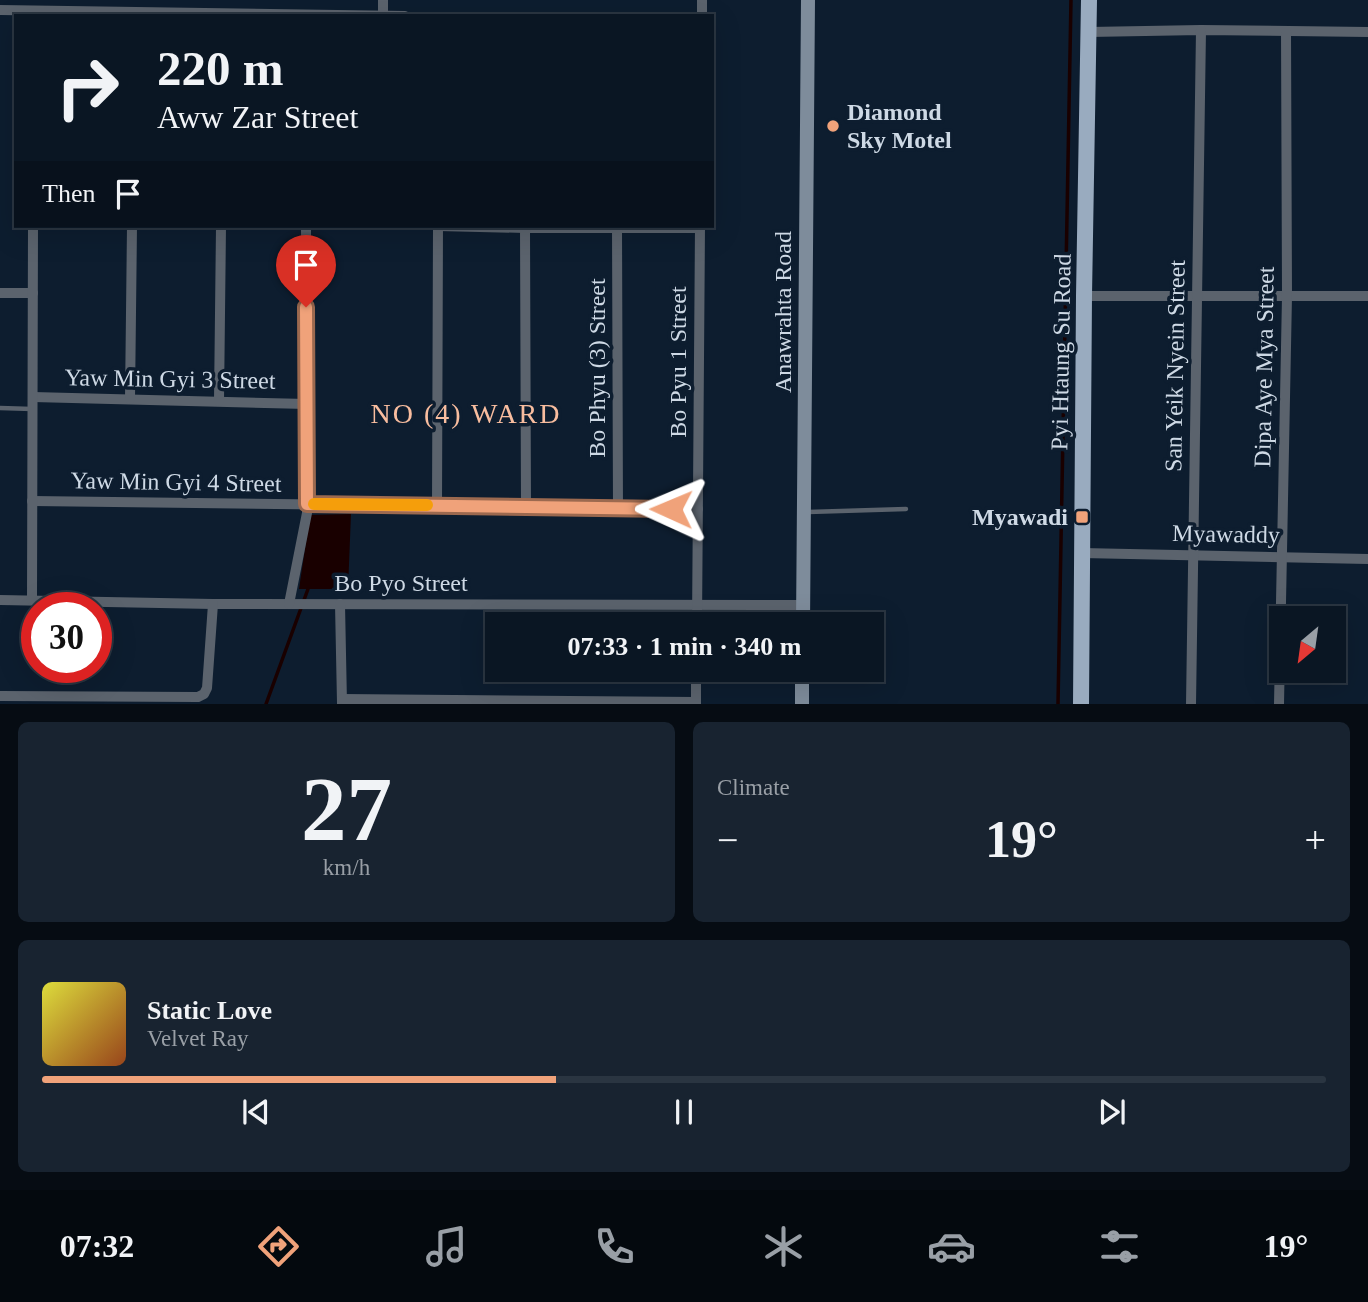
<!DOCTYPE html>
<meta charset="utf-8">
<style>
body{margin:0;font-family:"Times New Roman",serif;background:#182330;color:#f1f3f6;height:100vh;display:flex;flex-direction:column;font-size:26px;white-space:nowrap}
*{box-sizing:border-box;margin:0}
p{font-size:23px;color:#999fa6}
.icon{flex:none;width:38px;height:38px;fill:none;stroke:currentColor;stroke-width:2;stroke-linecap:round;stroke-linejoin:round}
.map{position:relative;height:704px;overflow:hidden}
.side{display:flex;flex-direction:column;gap:18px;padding:18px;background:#060c13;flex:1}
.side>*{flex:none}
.guide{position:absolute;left:14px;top:14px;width:700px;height:214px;border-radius:0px;box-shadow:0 7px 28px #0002,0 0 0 2px #2a3541;background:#0a1623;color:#f1f3f6;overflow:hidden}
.needle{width:46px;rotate:209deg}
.controls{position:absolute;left:1269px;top:606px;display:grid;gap:14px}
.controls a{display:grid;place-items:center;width:77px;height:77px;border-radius:0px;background:#0a1623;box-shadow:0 7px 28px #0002,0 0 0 2px #2a3541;font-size:35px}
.speed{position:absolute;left:21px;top:592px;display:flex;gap:14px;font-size:35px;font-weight:700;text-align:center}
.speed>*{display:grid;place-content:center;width:91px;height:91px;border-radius:50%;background:#0a1623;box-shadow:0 7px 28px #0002,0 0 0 2px #2a3541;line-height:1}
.speed .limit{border:10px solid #d22;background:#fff;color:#111}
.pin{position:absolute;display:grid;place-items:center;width:60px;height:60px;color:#fff;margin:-72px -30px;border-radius:50% 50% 50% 0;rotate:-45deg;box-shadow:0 0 7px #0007}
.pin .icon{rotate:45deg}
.me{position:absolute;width:77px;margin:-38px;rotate:271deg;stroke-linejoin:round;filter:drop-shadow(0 0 5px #0008)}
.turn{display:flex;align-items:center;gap:24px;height:147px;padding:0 28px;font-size:32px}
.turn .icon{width:91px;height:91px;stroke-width:2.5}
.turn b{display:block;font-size:49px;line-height:60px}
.then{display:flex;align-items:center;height:66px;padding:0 28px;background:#0003;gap:14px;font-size:26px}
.big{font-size:52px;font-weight:600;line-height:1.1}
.side .tile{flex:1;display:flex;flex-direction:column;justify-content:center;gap:10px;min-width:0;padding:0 24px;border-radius:10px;background:#182330}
.side .dial{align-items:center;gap:0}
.dial b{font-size:91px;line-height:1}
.song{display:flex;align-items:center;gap:21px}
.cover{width:84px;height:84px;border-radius:10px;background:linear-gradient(135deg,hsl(60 70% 55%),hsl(20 70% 35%))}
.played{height:7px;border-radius:4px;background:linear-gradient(90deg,#f0a27a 40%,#2a3541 40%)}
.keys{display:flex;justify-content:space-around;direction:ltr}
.heat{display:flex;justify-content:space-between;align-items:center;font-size:38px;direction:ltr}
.side .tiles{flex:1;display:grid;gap:18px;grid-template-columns:1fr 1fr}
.tile:last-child{grid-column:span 2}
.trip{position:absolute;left:485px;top:612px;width:399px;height:70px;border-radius:0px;background:#0a1623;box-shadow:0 7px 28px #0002,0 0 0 2px #2a3541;font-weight:600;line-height:70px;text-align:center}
.menu{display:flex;height:112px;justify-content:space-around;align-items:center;background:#04090e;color:#999fa6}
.menu .icon{width:49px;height:49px}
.menu .current{color:#f0a27a}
.menu b{font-size:32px;color:#f1f3f6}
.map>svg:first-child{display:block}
.water{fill:#190000}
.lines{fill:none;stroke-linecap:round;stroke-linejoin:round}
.stream{stroke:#190000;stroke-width:3.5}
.lane{stroke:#5b636d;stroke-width:4.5}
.street{stroke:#5b636d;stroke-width:10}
.secondary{stroke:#7e8c9b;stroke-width:14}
.primary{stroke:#99abbf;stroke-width:16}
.route-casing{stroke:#9c694f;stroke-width:18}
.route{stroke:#f0a27a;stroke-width:12}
.slow{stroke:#f59e0b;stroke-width:12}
.poi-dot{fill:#f0a27a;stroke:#0d1d2f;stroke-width:2.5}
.labels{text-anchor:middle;stroke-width:7;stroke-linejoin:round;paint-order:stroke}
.poi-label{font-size:24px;font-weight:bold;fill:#ced9e5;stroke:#0d1d2f;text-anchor:start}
.street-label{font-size:24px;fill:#ced9e5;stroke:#0d1d2f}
.quarter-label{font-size:28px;letter-spacing:2px;fill:#f8bd9f;stroke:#0d1d2f}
</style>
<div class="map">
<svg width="1368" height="704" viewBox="0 0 1368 704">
<rect width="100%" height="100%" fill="#0d1d2f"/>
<!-- water -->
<polygon class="water" points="351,514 348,589 299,589 310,515"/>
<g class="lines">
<!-- stream -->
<g class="stream">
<polyline points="266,704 308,589"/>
<polyline points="1058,704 1071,0"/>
</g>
<!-- lane -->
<g class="lane">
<polyline points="0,408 32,409"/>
<polyline points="808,512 906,509"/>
</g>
<!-- street -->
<g class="street">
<polyline points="383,0 383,16"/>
<polyline points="0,10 405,16"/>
<polyline points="702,16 702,0"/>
<polyline points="1089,32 1201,30 1368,32"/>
<polyline points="438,226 525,228 700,228"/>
<polyline points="617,227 618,508"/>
<polyline points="525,228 526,507"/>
<polyline points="0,293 33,293"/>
<polyline points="1084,296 1368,296"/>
<polyline points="33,397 307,404"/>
<polyline points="130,399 132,226"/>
<polyline points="219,401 221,226"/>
<polyline points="32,501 698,509"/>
<polyline points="437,506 438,226"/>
<polyline points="1082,553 1368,559"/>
<polyline points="0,600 213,604 803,605"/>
<polyline points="32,600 33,226"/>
<polyline points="289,604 307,513 306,226"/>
<polyline points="340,604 342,703"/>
<polyline points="697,625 700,226"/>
<polyline points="0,696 198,697 204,694 207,688 213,604"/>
<polyline points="342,699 696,702"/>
<polyline points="696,704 696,670"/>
<polyline points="1191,704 1201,30"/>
<polyline points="1279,704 1287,296 1286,31"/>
</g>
<!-- secondary -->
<g class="secondary">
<polyline points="803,625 808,0"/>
<polyline points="802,704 802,670"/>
</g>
<!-- primary -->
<polyline class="primary" points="1081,704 1084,296 1089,0"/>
</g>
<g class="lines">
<defs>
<polyline id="route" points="306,307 307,504 671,509"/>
</defs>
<!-- route casing -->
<use href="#route" class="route-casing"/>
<!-- route -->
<use href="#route" class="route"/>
<!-- slow -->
<polyline class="slow" points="314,504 427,505"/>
</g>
<!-- markers -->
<g class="poi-dot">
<circle cx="833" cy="126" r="7"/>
<rect x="1075" y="510" width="14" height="14" rx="3.5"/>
</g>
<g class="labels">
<!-- poi labels -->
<g class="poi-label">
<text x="847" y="120">Diamond<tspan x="847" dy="28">Sky Motel</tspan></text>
<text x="1068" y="525" text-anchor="end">Myawadi</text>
</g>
<!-- street labels -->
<g class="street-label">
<text transform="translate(783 312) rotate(-90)" y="8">Anawrahta Road</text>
<text transform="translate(1061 352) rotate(-89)" y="8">Pyi Htaung Su Road</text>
<text transform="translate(678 362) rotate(-90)" y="8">Bo Pyu 1 Street</text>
<text transform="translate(1175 366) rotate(-89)" y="8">San Yeik Nyein Street</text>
<text transform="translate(1264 367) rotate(-89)" y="8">Dipa Aye Mya Street</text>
<text transform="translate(597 368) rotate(-90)" y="8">Bo Phyu (3) Street</text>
<text transform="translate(170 379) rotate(1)" y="8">Yaw Min Gyi 3 Street</text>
<text transform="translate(176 482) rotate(1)" y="8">Yaw Min Gyi 4 Street</text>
<text transform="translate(1226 534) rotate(1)" y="8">Myawaddy</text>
<text x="401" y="591">Bo Pyo Street</text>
</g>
<!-- quarter labels -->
<g class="quarter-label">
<text x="466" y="423">NO (4) WARD</text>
</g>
</g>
</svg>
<div class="controls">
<a><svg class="needle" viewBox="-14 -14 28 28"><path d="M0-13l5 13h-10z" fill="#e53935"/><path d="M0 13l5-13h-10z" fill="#999fa6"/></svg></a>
</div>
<div class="speed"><div class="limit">30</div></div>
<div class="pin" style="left:306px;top:307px;background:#d93025"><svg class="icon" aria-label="arrive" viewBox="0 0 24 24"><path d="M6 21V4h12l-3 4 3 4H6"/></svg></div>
<svg class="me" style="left:671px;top:509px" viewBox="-20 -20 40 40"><path d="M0-17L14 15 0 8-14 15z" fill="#f0a27a" stroke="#fff" stroke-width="4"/></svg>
<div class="trip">07:33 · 1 min · 340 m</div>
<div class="guide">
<div class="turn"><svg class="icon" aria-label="right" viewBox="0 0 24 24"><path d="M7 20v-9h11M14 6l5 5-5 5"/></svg><div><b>220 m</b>Aww Zar Street</div></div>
<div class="then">Then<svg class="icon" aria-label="arrive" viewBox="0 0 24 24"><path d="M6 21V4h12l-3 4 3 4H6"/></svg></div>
</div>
</div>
<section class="side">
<div class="tiles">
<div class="tile dial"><b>27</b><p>km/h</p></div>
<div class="tile"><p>Climate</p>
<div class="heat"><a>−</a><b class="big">19°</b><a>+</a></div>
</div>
<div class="tile">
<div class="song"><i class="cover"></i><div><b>Static Love</b><p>Velvet Ray</p></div></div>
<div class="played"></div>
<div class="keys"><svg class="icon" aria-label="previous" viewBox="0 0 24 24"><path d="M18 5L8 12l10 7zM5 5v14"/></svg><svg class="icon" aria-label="pause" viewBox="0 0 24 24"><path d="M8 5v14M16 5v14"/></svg><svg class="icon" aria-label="next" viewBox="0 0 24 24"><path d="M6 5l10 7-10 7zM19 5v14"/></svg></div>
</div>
</div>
</section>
<nav class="menu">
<b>07:32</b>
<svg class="icon current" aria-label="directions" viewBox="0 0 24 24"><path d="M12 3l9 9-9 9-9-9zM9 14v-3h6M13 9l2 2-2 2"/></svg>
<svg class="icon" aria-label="music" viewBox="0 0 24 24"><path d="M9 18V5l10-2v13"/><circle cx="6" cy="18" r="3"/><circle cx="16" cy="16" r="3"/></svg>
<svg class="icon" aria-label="phone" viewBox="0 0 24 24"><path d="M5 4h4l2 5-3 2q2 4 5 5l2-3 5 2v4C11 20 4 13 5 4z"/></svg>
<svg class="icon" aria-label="climate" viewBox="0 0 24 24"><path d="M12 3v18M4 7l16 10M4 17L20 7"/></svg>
<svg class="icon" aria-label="car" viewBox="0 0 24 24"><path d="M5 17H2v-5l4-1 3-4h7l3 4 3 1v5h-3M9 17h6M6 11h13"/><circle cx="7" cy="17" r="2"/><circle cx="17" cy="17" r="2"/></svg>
<svg class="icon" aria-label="filters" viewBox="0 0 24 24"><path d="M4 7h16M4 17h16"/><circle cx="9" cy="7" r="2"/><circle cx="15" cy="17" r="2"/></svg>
<b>19°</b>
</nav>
